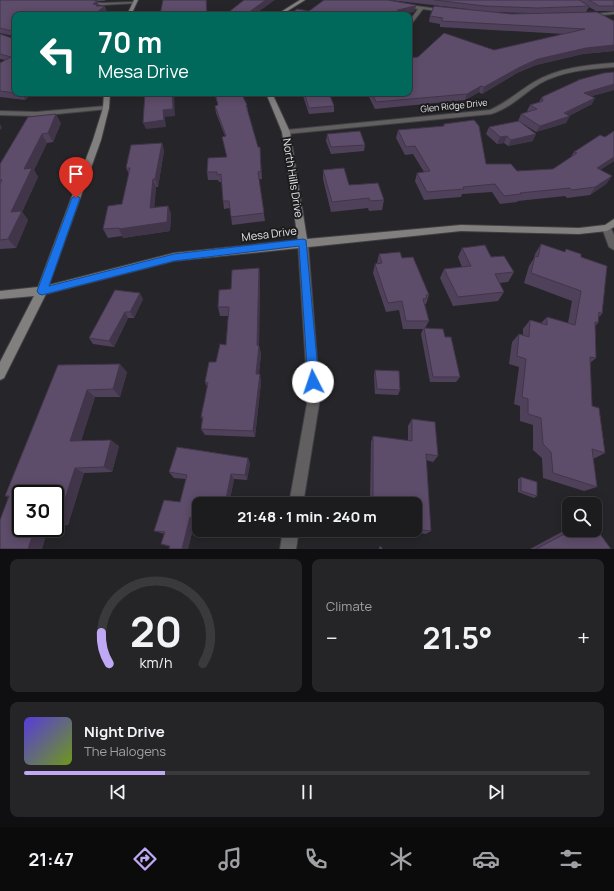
<!DOCTYPE html>
<meta charset="utf-8">
<style>
body{margin:0;font-family:Manrope,sans-serif;background:#252528;color:#f1f3f6;height:100vh;display:flex;flex-direction:column;font-size:15px;white-space:nowrap}
*{box-sizing:border-box;margin:0}
p{font-size:13px;color:#a0a1a4}
.icon{flex:none;width:22px;height:22px;fill:none;stroke:currentColor;stroke-width:2;stroke-linecap:round;stroke-linejoin:round}
.map{position:relative;height:549px;overflow:hidden}
.details{display:flex;flex-direction:column;gap:10px;padding:10px;background:#0f0f11;flex:1}
.details>*{flex:none}
.banner{position:absolute;left:12px;top:12px;width:400px;height:84px;border-radius:8px;box-shadow:0 2px 10px #0003,0 0 0 1px #3a3a3d;background:#00695c;color:#fff;overflow:hidden}
.tools{position:absolute;left:562px;top:497px;display:grid;gap:8px}
.tools a{display:grid;place-items:center;width:40px;height:40px;border-radius:8px;background:#1c1c1f;box-shadow:0 2px 10px #0003,0 0 0 1px #3a3a3d;font-size:20px}
.speed{position:absolute;left:12px;top:485px;display:flex;gap:8px;font-size:20px;font-weight:700;text-align:center}
.speed>*{display:grid;place-content:center;width:52px;height:52px;border-radius:50%;background:#1c1c1f;box-shadow:0 2px 10px #0003,0 0 0 1px #3a3a3d;line-height:1}
.speed .limit{border:2px solid #111;border-radius:6px;background:#fff;color:#111}
.pin{position:absolute;display:grid;place-items:center;width:34px;height:34px;color:#fff;margin:-41px -17px;border-radius:50% 50% 50% 0;rotate:-45deg;box-shadow:0 0 4px #0007}
.pin .icon{rotate:45deg}
.me{position:absolute;width:44px;margin:-22px;rotate:356deg;stroke-linejoin:round;filter:drop-shadow(0 0 3px #0008)}
.turn{display:flex;align-items:center;gap:14px;height:84px;padding:0 20px;font-size:18px}
.turn .icon{width:52px;height:52px;stroke-width:2.5}
.turn b{display:block;font-size:28px;line-height:34px}
.big{font-size:30px;font-weight:700;line-height:1.1}
.details .tile{flex:1;display:flex;flex-direction:column;justify-content:center;gap:6px;min-width:0;padding:0 14px;border-radius:8px;background:#252528}
.details .dial{align-items:center;gap:0}
.dial svg{height:104px;overflow:visible;fill:none;stroke:#3a3a3d;stroke-width:7;stroke-linecap:round;text-anchor:middle}
.dial text{fill:#f1f3f6;stroke:none}
.song{display:flex;align-items:center;gap:12px}
.cover{width:48px;height:48px;border-radius:6px;background:linear-gradient(135deg,hsl(250 70% 55%),hsl(80 70% 35%))}
.played{height:4px;border-radius:2px;background:linear-gradient(90deg,#bfa9f4 25%,#3a3a3d 25%)}
.keys{display:flex;justify-content:space-around;direction:ltr}
.heat{display:flex;justify-content:space-between;align-items:center;font-size:22px;direction:ltr}
.details .tiles{flex:1;display:grid;gap:10px;grid-template-columns:1fr 1fr}
.tile:last-child{grid-column:span 2}
.trip{position:absolute;left:192px;top:497px;width:230px;height:40px;border-radius:8px;background:#1c1c1f;box-shadow:0 2px 10px #0003,0 0 0 1px #3a3a3d;font-weight:700;line-height:40px;text-align:center}
.menu{display:flex;height:64px;justify-content:space-around;align-items:center;background:#0b0b0c;color:#a0a1a4}
.menu .icon{width:28px;height:28px}
.menu .current{color:#bfa9f4}
.menu b{font-size:18px;color:#f1f3f6}
.map>svg:first-child{display:block}
.lines{fill:none;stroke-linecap:round;stroke-linejoin:round}
.street-casing{stroke:#414044;stroke-width:2}
.secondary-casing{stroke:#414044;stroke-width:2}
.street{fill:#615f5f;fill-rule:evenodd}
.secondary{fill:#827f7f;fill-rule:evenodd}
.wall{fill:#50415b;fill-rule:evenodd}
.shaded-wall{fill:#41354a}
.building{fill:#5d4c6a;stroke:#41354a}
.route{fill:#1a73e8;stroke:#114b97}
.labels{text-anchor:middle;stroke-width:4;stroke-linejoin:round;paint-order:stroke}
.far-street-label{font-size:9px;fill:#e6e6e8;stroke:#1c1c1f}
.street-label{font-size:11px;fill:#e6e6e8;stroke:#1c1c1f}
</style>
<div class="map">
<svg width="614" height="549" viewBox="0 0 614 549">
<rect width="100%" height="100%" fill="#262529"/>
<g class="lines">
<defs>
<g id="street">
<polygon points="74,0 102,3 134,2 136,3 102,5"/>
<polygon points="401,4 446,10 448,11 446,12 423,9 409,27 409,22 418,9 401,6"/>
<polygon points="614,12 614,14 588,16 586,15"/>
<path d="M614,63V67C588,69 562,71 539,84C523,94 509,109 491,114L286,134L282,132L286,130L490,110C506,103 519,91 534,82C558,68 586,65 614,63Z"/>
<polygon points="106,106 109,108 108,109 36,116 0,115 0,111 36,112"/>
<polygon points="607,225 610,226 614,235 614,250 609,247 602,228"/>
<polygon points="303,240 308,243 320,398 303,504 289,504 308,398 298,243"/>
<polygon points="283,530 299,530 296,549 280,549"/>
</g>
<g id="secondary">
<polygon points="134,0 138,0 131,15 127,15"/>
<polygon points="300,0 305,0 281,15 276,15"/>
<polygon points="104,93 110,93 109,108 101,140 49,285 174,253 298,240 282,132 266,93 272,93 290,132 307,239 461,225 579,228 605,225 614,219 614,227 607,231 579,234 461,231 174,261 46,294 4,378 0,380 0,362 34,296 0,299 0,291 38,287 93,140 103,108"/>
</g>
</defs>
<!-- street casing -->
<use href="#street" class="street-casing"/>
<!-- secondary casing -->
<use href="#secondary" class="secondary-casing"/>
<!-- street -->
<use href="#street" class="street"/>
<!-- secondary -->
<use href="#secondary" class="secondary"/>
</g>
<!-- wall -->
<g class="wall">
<polygon points="0,0 106,0 104,1 97,1 99,6 107,11 102,15 15,15 15,93 33,93 25,100 0,97 0,63 5,60 0,59 0,34 12,38 13,36 0,33"/>
<path d="M389,0H614V11H596L589,7L586,12L554,13L614,21V51L583,54L536,65L517,73L482,94L479,92L465,100L375,109L367,93H409L494,50L564,34L440,27V24L429,22L430,16L467,9ZM489,12L533,13L512,14Z"/>
<polygon points="614,72 614,90 592,96 592,104 569,116 566,123 536,132 522,123 533,141 508,146 504,143 497,144 486,134 489,127 518,121 521,114 528,112 527,111 530,105 539,102 542,97 577,81 578,80"/>
<polygon points="214,93 241,93 247,105 248,112 258,147 260,147 262,179 259,179 265,221 232,225 230,208 224,209 223,201 222,182 219,182 218,180 208,180 207,172 226,157 225,136 216,113 215,106 218,105"/>
<polygon points="302,93 329,93 334,106 334,112 309,114"/>
<polygon points="28,117 61,123 53,142 47,143 34,170 38,177 22,212 28,220 16,248 0,249 0,164"/>
<polygon points="444,124 486,164 517,171 553,169 570,158 574,152 605,137 614,131 614,161 600,170 612,176 606,184 590,195 567,198 565,196 518,201 517,202 500,204 492,192 462,194 461,197 424,200 415,181 417,173 424,172 413,154 405,155 396,138 398,130 443,126"/>
<polygon points="327,134 365,145 364,151 331,154 326,141"/>
<polygon points="162,143 164,151 158,187 156,187 154,207 168,206 171,214 170,231 123,238 122,236 108,238 103,229 122,204 129,174 126,168"/>
<polygon points="323,170 349,185 384,200 382,210 369,211 368,208 331,212 323,179"/>
<polygon points="541,244 564,252 566,249 581,257 602,314 598,318 598,323 595,326 596,358 590,363 592,406 605,453 593,459 597,487 584,491 543,478 542,458 533,450 533,425 520,421 520,406 514,404 519,367 509,364 512,342 519,334 523,335 523,329 530,320 541,323 547,317 568,323 572,301 524,283 529,266 534,258 535,254"/>
<polygon points="462,248 514,272 508,282 499,283 504,292 498,301 453,306 440,278 444,269 462,267 458,257"/>
<polygon points="379,254 402,258 429,295 426,304 425,304 429,321 425,328 445,337 460,377 456,382 430,382 421,334 423,329 403,329 399,310 386,312 373,273 375,264 377,263"/>
<polygon points="259,268 260,278 259,346 261,354 259,374 261,382 255,437 205,435 201,429 202,420 201,417 207,387 205,382 226,345 228,316 220,316 218,307 231,289"/>
<polygon points="115,290 143,299 134,318 128,318 114,347 93,344 89,338"/>
<polygon points="58,365 127,372 120,397 95,397 81,441 119,446 112,472 84,473 68,525 55,525 55,494 21,528 48,528 42,549 0,549 8,497 5,496"/>
<polygon points="375,370 400,390 398,395 375,394 374,375"/>
<polygon points="412,419 438,456 433,462 426,460 431,531 426,534 398,530 415,530 415,504 370,504 371,442 373,436 408,441 408,426"/>
<polygon points="248,458 250,464 247,480 234,479 229,504 199,504 199,521 195,520 188,549 169,549 170,547 161,544 164,534 161,533 154,531 180,502 186,479 174,478 169,472"/>
<polygon points="521,477 537,496 534,498 518,492 518,479"/>
<polygon points="569,528 569,530 595,530 611,549 530,549"/>
</g>
<!-- shaded-wall -->
<g class="shaded-wall">
<polygon points="206,0 207,0 207,15"/>
<polygon points="266,0 275,0 254,15 245,15"/>
<polygon points="97,1 99,6 93,4"/>
<polygon points="416,5 415,10 414,12 399,15 394,15 398,10"/>
<polygon points="105,6 107,11 102,15 93,15"/>
<polygon points="614,45 614,51 583,54 536,65 517,73 482,94 484,87 520,67 538,59 586,48"/>
<polygon points="614,84 614,90 581,99 584,93"/>
<polygon points="481,86 479,92 465,100 467,94"/>
<polygon points="22,93 33,93 25,100"/>
<polygon points="172,93 174,93 175,116 165,117 166,127 146,129 143,123 163,110"/>
<polygon points="595,98 592,104 564,118 570,116 566,123 536,132 540,126"/>
<polygon points="56,114 61,123 53,142 48,133"/>
<polygon points="0,124 2,128 0,130"/>
<polygon points="42,134 47,143 34,170 38,177 22,212 28,220 16,248 8,239 11,212 24,169"/>
<polygon points="536,134 533,141 508,146 511,140"/>
<polygon points="507,136 504,143 497,144 500,137"/>
<polygon points="162,143 164,151 158,187 155,179"/>
<polygon points="614,157 614,161 591,176 597,168"/>
<polygon points="612,176 606,184 590,195 595,187"/>
<polygon points="153,179 156,187 154,216 150,208"/>
<polygon points="168,206 171,214 170,231 123,238 119,229"/>
<polygon points="259,268 260,278 259,348 259,346 261,354 258,381 256,374 257,345"/>
<polygon points="140,293 143,299 134,318 130,312"/>
<polygon points="125,312 128,318 114,347 109,341"/>
<polygon points="120,364 127,372 120,397 113,389"/>
<polygon points="260,374 261,382 255,437 253,431"/>
<polygon points="87,390 95,397 79,447 70,441"/>
<polygon points="111,440 119,446 112,472 104,467"/>
<polygon points="248,458 250,464 247,480 245,475"/>
<polygon points="75,468 84,473 68,525 58,521"/>
<polygon points="231,474 234,479 229,504 225,504"/>
<polygon points="190,517 195,520 188,549 182,549"/>
<polygon points="35,528 48,528 42,549 28,549"/>
</g>
<!-- building -->
<g class="building">
<polygon points="0,0 93,0 97,1 93,4 98,5 96,6 105,6 93,15 15,15 15,93 0,91 0,63 11,57 0,54 0,34 12,38 13,36 12,31 0,28"/>
<polygon points="163,0 206,0 207,15 160,15"/>
<polygon points="244,0 266,0 245,15 225,15"/>
<polygon points="324,0 388,0 416,5 415,6 398,10 394,15 289,15 297,9 309,11"/>
<polygon points="434,0 579,0 589,6 538,8 485,6"/>
<polygon points="589,0 614,0 614,6 599,6"/>
<polygon points="434,6 512,14 597,12 614,21 614,45 586,48 538,59 520,67 484,87 481,86 467,94 376,102 372,93 409,93 409,58 418,57 444,33 494,50 585,29 441,21 443,18 430,16"/>
<polygon points="614,72 614,84 584,93 595,98 564,113 570,116 540,126 521,114 537,109 530,105 543,101 542,97 579,80 578,80 604,73"/>
<polygon points="145,93 172,93 173,109 163,110 164,120 143,123"/>
<polygon points="215,93 241,93 247,105 246,105 258,147 260,147 261,171 258,172 264,213 231,217 229,201 223,201 221,174 217,175 217,172 207,172 208,158 227,157 222,137 226,136 215,106 218,105"/>
<polygon points="304,93 329,93 334,106 309,108"/>
<polygon points="56,114 48,133 42,134 24,169 32,168 11,212 22,211 8,239 0,240 0,184 2,180 0,180 0,164 28,117"/>
<polygon points="474,120 479,126 486,164 511,164 517,171 553,169 577,153 574,152 600,135 605,137 614,131 614,157 597,168 612,176 595,187 572,190 570,188 520,193 521,194 504,196 495,184 463,187 464,189 427,192 417,173 430,171 415,146 406,147 398,130 444,126 444,124"/>
<polygon points="519,121 536,134 511,140 507,136 500,137 489,127"/>
<polygon points="360,131 365,145 331,147 327,134"/>
<polygon points="162,143 155,179 153,179 150,208 168,206 167,222 119,229 119,228 103,229 108,206 122,204 130,168 126,168 131,145"/>
<polygon points="344,168 349,185 378,183 384,200 370,201 369,198 332,202 323,170"/>
<polygon points="541,244 565,252 566,249 581,254 581,257 607,266 602,314 599,312 598,323 595,322 596,358 590,357 592,406 599,408 605,453 592,449 597,487 553,473 551,452 543,444 541,418 528,414 528,399 522,397 526,359 517,356 519,334 529,337 530,320 547,325 547,317 575,325 581,291 531,273 535,256 538,257"/>
<polygon points="485,245 491,257 504,256 514,272 495,274 504,292 458,297 444,269 471,266 462,248"/>
<polygon points="400,252 402,258 413,257 429,295 426,295 427,298 423,299 429,321 406,321 402,301 388,303 375,264 382,263 379,254"/>
<polygon points="259,268 257,345 259,346 256,374 260,374 253,431 201,429 203,417 201,417 208,383 205,382 209,362 216,362 220,344 226,345 229,307 218,307 219,290 231,289 232,270"/>
<polygon points="115,290 140,293 130,312 125,312 109,341 89,338"/>
<polygon points="424,328 443,329 445,337 451,337 460,377 433,377"/>
<polygon points="120,364 113,389 87,390 70,441 111,440 104,467 75,468 58,521 55,522 55,494 21,494 21,528 35,528 28,549 0,549 0,520 9,496 5,496 58,365"/>
<polygon points="375,370 399,371 400,390 377,389"/>
<polygon points="412,419 435,422 438,456 426,454 431,531 415,529 415,504 373,504 373,436 412,441"/>
<polygon points="177,447 248,458 245,475 231,474 225,504 199,504 199,518 190,517 182,549 169,549 170,546 161,544 165,532 154,531 164,500 180,502 187,475 169,472"/>
<polygon points="521,477 537,482 537,496 521,491"/>
<polygon points="595,527 611,549 536,549 572,530 595,530"/>
<polygon points="380,546 383,549 379,549"/>
</g>
<!-- route -->
<polygon class="route" points="76,195 80,198 49,286 174,254 303,239 306,240 319,382 317,386 313,388 309,386 308,382 299,246 174,261 42,295 39,294 37,291 72,198"/>
<g class="labels">
<!-- far-street labels -->
<g class="far-street-label">
<text transform="translate(454 106) rotate(-6)" y="3">Glen Ridge Drive</text>
</g>
<!-- street labels -->
<g class="street-label">
<text transform="translate(293 178) rotate(81)" y="4">North Hills Drive</text>
<text transform="translate(269 234) rotate(-7)" y="4">Mesa Drive</text>
</g>
</g>
</svg>
<div class="tools">
<a><svg class="icon" aria-label="search" viewBox="0 0 24 24"><circle cx="10" cy="10" r="6"/><path d="M15 15l6 6"/></svg></a>
</div>
<div class="speed"><div class="limit">30</div></div>
<div class="pin" style="left:76px;top:198px;background:#d93025"><svg class="icon" aria-label="arrive" viewBox="0 0 24 24"><path d="M6 21V4h12l-3 4 3 4H6"/></svg></div>
<svg class="me" style="left:313px;top:382px" viewBox="-20 -20 40 40"><circle r="19" fill="#fff"/><path d="M0-13L10 11 0 6-10 11z" fill="#1a73e8"/></svg>
<div class="trip">21:48 · 1 min · 240 m</div>
<div class="banner">
<div class="turn"><svg class="icon" aria-label="left" viewBox="0 0 24 24"><path d="M17 20v-9H6M10 6l-5 5 5 5"/></svg><div><b>70 m</b>Mesa Drive</div></div>
</div>
</div>
<section class="details">
<div class="tiles">
<div class="tile dial"><svg viewBox="0 0 100 80">
<path d="M14 69A42 42 0 1 1 86 69"/>
<path d="M14 69A42 42 0 0 1 8 45" stroke="#bfa9f4"/>
<text x="50" y="56" font-size="32" font-weight="700">20</text>
<text x="50" y="72" font-size="11">km/h</text>
</svg></div>
<div class="tile"><p>Climate</p>
<div class="heat"><a>−</a><b class="big">21.5°</b><a>+</a></div>
</div>
<div class="tile">
<div class="song"><i class="cover"></i><div><b>Night Drive</b><p>The Halogens</p></div></div>
<div class="played"></div>
<div class="keys"><svg class="icon" aria-label="previous" viewBox="0 0 24 24"><path d="M18 5L8 12l10 7zM5 5v14"/></svg><svg class="icon" aria-label="pause" viewBox="0 0 24 24"><path d="M8 5v14M16 5v14"/></svg><svg class="icon" aria-label="next" viewBox="0 0 24 24"><path d="M6 5l10 7-10 7zM19 5v14"/></svg></div>
</div>
</div>
</section>
<nav class="menu">
<b>21:47</b>
<svg class="icon current" aria-label="directions" viewBox="0 0 24 24"><path d="M12 3l9 9-9 9-9-9zM9 14v-3h6M13 9l2 2-2 2"/></svg>
<svg class="icon" aria-label="music" viewBox="0 0 24 24"><path d="M9 18V5l10-2v13"/><circle cx="6" cy="18" r="3"/><circle cx="16" cy="16" r="3"/></svg>
<svg class="icon" aria-label="phone" viewBox="0 0 24 24"><path d="M5 4h4l2 5-3 2q2 4 5 5l2-3 5 2v4C11 20 4 13 5 4z"/></svg>
<svg class="icon" aria-label="climate" viewBox="0 0 24 24"><path d="M12 3v18M4 7l16 10M4 17L20 7"/></svg>
<svg class="icon" aria-label="car" viewBox="0 0 24 24"><path d="M5 17H2v-5l4-1 3-4h7l3 4 3 1v5h-3M9 17h6M6 11h13"/><circle cx="7" cy="17" r="2"/><circle cx="17" cy="17" r="2"/></svg>
<svg class="icon" aria-label="filters" viewBox="0 0 24 24"><path d="M4 7h16M4 17h16"/><circle cx="9" cy="7" r="2"/><circle cx="15" cy="17" r="2"/></svg>
</nav>
